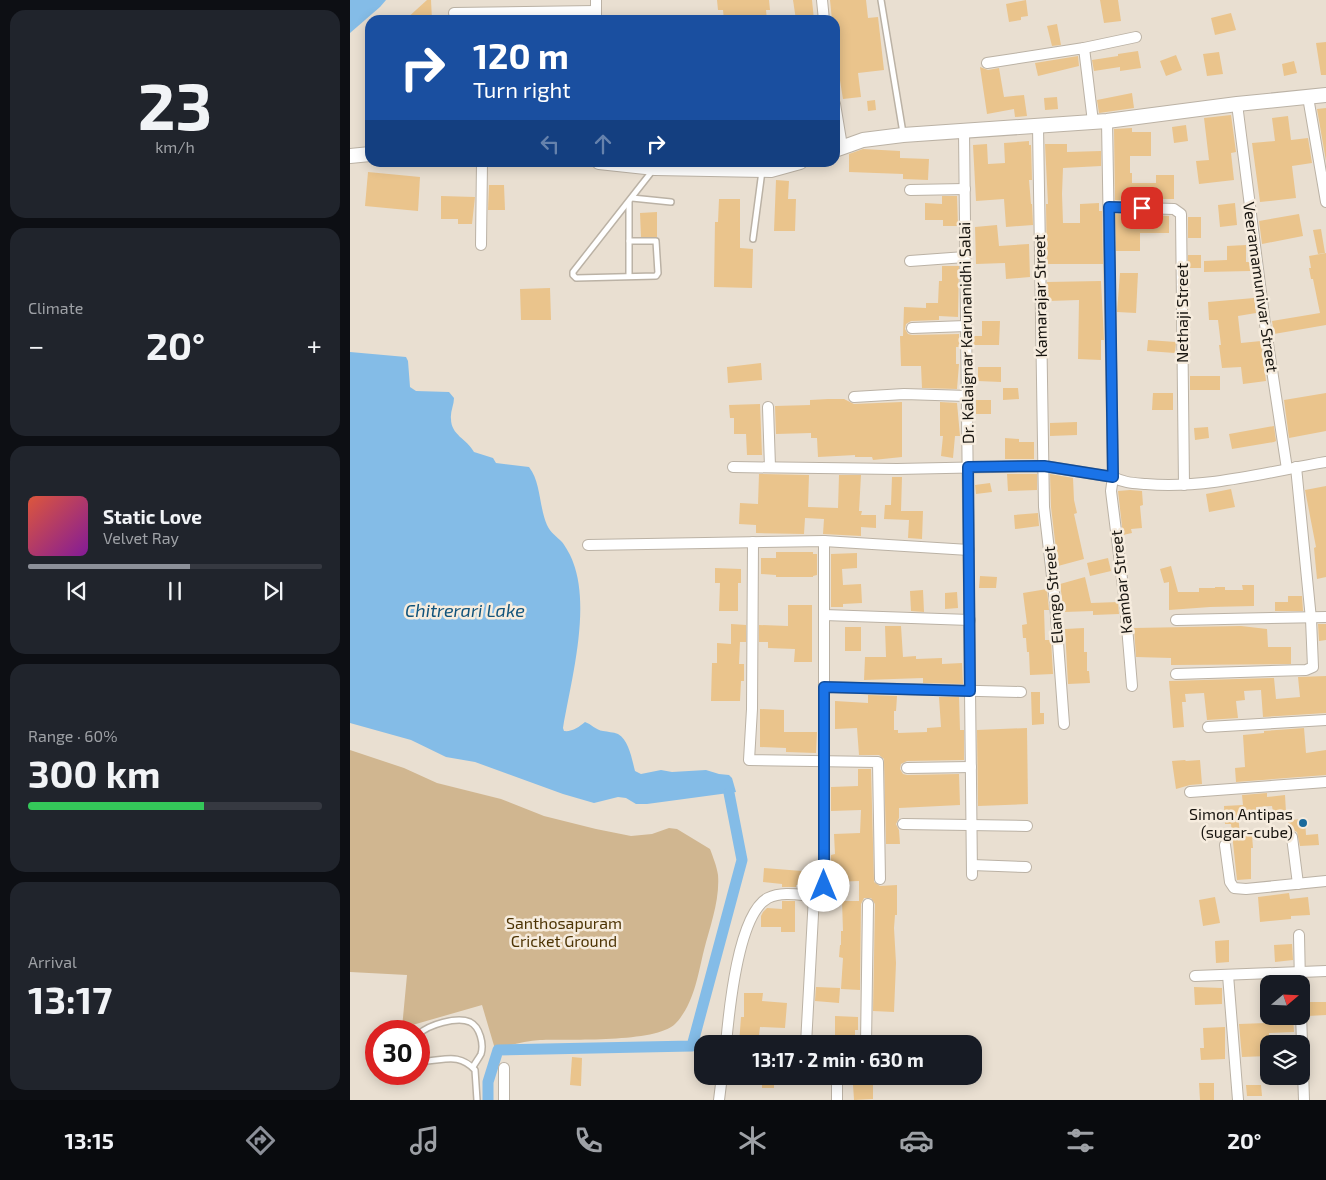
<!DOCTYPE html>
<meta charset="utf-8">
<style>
body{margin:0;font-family:"Exo 2",sans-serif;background:#20242c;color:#f1f3f6;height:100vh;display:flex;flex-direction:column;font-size:19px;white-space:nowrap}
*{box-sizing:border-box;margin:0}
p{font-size:16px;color:#9ea1a6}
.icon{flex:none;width:28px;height:28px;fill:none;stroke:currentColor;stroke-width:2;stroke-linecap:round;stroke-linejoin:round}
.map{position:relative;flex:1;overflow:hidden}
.sheet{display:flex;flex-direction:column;gap:10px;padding:10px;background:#0d0f14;width:350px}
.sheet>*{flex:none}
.guide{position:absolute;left:15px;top:15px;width:475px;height:152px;border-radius:15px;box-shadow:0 2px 12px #0003;background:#1a4fa0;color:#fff;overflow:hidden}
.needle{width:32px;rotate:71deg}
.fabs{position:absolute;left:910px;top:975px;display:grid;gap:10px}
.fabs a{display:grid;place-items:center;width:50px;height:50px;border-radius:10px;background:#171b24;box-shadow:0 2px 12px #0003;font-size:25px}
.speed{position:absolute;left:15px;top:1020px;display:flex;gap:10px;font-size:25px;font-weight:700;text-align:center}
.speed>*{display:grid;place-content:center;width:65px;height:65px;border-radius:50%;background:#171b24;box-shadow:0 2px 12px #0003;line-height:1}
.speed .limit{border:8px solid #d22;background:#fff;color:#111}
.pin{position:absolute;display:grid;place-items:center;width:42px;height:42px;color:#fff;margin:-21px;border-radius:10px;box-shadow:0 2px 8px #0006}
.me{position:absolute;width:55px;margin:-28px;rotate:0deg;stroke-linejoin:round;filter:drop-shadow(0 0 4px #0008)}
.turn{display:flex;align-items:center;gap:18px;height:105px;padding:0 25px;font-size:22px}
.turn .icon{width:65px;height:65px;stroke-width:2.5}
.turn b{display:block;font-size:35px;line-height:42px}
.lanes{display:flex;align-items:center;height:48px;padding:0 25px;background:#0003;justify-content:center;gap:25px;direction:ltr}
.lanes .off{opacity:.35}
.big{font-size:38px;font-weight:700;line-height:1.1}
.sheet .card{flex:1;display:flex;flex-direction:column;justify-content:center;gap:8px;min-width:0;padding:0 18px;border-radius:15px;background:#20242c}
.sheet .dial{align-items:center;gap:0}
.dial b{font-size:65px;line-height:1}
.song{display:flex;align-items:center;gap:15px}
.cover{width:60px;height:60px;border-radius:8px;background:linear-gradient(135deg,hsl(10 70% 55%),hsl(290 70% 35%))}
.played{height:5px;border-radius:2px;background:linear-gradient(90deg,#8c9099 55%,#363941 55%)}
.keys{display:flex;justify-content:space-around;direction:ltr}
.heat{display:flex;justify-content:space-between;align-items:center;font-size:28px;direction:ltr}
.charge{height:8px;border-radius:4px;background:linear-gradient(90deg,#34c759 60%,#363941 0)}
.trip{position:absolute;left:344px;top:1035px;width:288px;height:50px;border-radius:15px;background:#171b24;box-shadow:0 2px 12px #0003;font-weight:700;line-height:50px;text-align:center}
.dock{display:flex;height:80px;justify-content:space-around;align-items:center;background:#090b0e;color:#9ea1a6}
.dock .icon{width:35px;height:35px}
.dock .active{color:#8c9099}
.dock b{font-size:22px;color:#f1f3f6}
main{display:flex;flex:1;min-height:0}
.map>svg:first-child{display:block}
.green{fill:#d0b690}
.water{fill:#84bce7}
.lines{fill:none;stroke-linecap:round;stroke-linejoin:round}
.canal{stroke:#84bce7;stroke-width:11}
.building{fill:#eac48c}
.service-casing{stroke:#bbb2a5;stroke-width:8}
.minor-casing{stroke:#bbb2a5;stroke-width:12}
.tertiary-casing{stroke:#bbb2a5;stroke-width:16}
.service{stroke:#fff;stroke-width:5}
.minor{stroke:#fff;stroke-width:10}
.tertiary{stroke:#fff;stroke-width:14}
.route-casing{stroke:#114b97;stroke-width:12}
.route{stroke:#1a73e8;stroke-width:9}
.poi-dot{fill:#1a6a9c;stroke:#f6ecde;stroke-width:2}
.labels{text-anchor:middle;stroke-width:5;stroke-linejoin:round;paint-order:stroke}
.street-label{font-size:16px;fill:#181510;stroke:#f6ecde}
.poi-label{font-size:16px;fill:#181510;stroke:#f6ecde;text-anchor:end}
.park-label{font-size:16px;fill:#4d3405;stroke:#f6ecde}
.water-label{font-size:18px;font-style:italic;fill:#11537b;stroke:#f6ecde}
</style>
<main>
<section class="sheet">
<div class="card dial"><b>23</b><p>km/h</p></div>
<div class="card"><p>Climate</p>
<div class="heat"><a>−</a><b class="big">20°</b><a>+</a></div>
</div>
<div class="card">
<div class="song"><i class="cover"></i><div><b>Static Love</b><p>Velvet Ray</p></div></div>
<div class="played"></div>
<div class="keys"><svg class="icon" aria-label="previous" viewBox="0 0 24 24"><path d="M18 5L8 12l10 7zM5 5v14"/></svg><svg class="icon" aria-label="pause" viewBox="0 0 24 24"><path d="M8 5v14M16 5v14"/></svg><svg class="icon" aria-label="next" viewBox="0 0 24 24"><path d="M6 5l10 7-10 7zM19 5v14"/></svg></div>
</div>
<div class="card"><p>Range · 60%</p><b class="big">300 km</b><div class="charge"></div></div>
<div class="card"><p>Arrival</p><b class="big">13:17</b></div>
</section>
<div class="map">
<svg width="976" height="1100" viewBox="0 0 976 1100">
<rect width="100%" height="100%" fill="#e9dfd1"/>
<!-- green -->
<path class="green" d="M0,750L54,768L87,783L151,799L194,816L246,829L281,836L302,834L319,828L327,829L360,849C363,857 367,867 368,875C370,900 360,926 354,950C348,974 344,1005 325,1024C306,1043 219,1039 190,1040C176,1041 160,1045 145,1049L132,1005L52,1028L57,975L0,972Z"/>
<!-- water -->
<g class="water">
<polygon points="0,0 36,0 30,7 0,33"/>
<path d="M0,352L56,357L58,361L60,387L66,391L99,392L104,398C104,405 100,412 101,419C101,435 117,439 124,452L143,458L146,463L179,467C191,482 189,507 197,525C200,532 207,537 212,542C216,547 221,556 223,562C241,609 221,680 213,728L214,731C222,732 229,727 235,722C241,724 246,730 253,731C258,732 263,732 268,734C279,740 282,760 285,771L291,774L311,770L322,772L356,770L369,774L379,775L382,778L386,792L297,804H286L276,798L268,797L244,803L213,794L125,762L96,757L61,740L0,723Z"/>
</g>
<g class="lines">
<!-- canal -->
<polyline class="canal" points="138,1100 138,1082 148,1050 342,1046 392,860 379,793"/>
</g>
<!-- building -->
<g class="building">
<polygon points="77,0 81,0 82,20 55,20"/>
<polygon points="367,0 419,0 420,10 416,10 417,20 374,20 373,10 368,10"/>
<polygon points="443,0 462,0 464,20 446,20"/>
<polygon points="480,0 516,0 518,18 528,17 534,70 508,73 511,97 493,99 485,50 485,20 482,20"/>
<polygon points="676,0 678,16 671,17 671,20 659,22 656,4"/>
<polygon points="750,0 768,0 771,21 754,23"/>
<polygon points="881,13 886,30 865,35 861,18"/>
<polygon points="707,24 711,45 702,46 697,26"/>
<polygon points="976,42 976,75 971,75 966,43"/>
<polygon points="788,51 791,68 770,71 770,67 744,71 742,60 768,56 768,54"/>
<polygon points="869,52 873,74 857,76 853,54"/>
<polygon points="826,55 832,70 816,76 810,61"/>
<polygon points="728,56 729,66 688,76 685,63"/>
<polygon points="944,61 947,73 934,76 932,64"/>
<polygon points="630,67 638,70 649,68 654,97 674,95 677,116 665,117 664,109 637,114"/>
<polygon points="782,93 784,108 749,113 747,100"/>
<polygon points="707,97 708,109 695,110 694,98"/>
<polygon points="525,100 526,110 518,111 517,101"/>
<polygon points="976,108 976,161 967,109"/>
<polygon points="881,115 886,152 881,153 884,180 849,184 846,161 859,160 854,118"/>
<polygon points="938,116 941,140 958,138 962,163 942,166 946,198 910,202 902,143 925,141 922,118"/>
<polygon points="836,125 838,141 824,143 822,127"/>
<polygon points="782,128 782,132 801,132 801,156 780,156 780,173 782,173 782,183 806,183 806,175 824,175 824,199 803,199 803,201 765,200 764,129"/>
<polygon points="679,141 679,145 681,145 682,180 679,180 681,204 682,204 683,225 656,227 654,199 626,201 623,145 637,144 638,164 655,163 654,143"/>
<polygon points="695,144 717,144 717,152 751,151 751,166 713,168 712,194 713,223 730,223 730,204 749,203 749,211 752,211 753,264 697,264 696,204 698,204"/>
<polygon points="513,149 550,151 550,158 579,159 578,180 553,179 553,174 499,172 499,154"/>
<polygon points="18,172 70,177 68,211 15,206"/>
<polygon points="426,180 439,181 438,199 446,199 445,231 424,231"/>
<polygon points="139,185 154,185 155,210 138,210"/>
<polygon points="91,196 125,197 122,224 108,224 108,219 91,219"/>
<polygon points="592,196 607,196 608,226 593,226 593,220 575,220 575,203 592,204"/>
<polygon points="369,199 390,199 390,248 403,249 402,288 364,287 365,222 368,222"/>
<polygon points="885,203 887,225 870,227 868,205"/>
<polygon points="307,212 307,237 291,237 290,213"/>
<polygon points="765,214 819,216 819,233 790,233 790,251 766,251"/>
<polygon points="949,214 953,236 912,244 909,221"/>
<rect x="838" y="217" width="13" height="21"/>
<polygon points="647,225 649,246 679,244 680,277 656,279 655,263 626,264 625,227"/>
<polygon points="971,229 975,253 968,254 963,230"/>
<polygon points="896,245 896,262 900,262 900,271 854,272 854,261 877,260 877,246"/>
<polygon points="976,253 976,325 924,334 922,321 970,313 963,279 961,279 959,268 961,268 959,256"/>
<rect x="838" y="255" width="13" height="13"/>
<polygon points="592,266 609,266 608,317 589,316 589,320 561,321 556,324 555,329 558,334 562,335 609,334 609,347 606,347 606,364 609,364 607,389 572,388 571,366 551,366 550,336 553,336 554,307 576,308 576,303 588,303 589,281 592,281"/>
<polygon points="770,273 788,273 786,313 767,312"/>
<polygon points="751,281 754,340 751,340 751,360 728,359 729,300 698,301 697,282"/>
<polygon points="200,288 201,320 171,320 170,289"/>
<polygon points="904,298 906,313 888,316 891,343 911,341 916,381 893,384 891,367 872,368 869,345 871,345 868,320 859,320 858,302"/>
<polygon points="632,321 650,321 649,345 623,345 623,336 632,336"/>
<polygon points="798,340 826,342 825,353 797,351"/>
<polygon points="411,363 412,380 378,383 377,367"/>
<polygon points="628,367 651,367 651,382 628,381"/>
<rect x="840" y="376" width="30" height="14"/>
<polygon points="653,388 668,388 669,399 653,400"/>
<polygon points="803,393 823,393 823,410 802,410"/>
<polygon points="976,393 976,431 939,438 934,400"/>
<polygon points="478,399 494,399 504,404 552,402 552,457 523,460 522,457 505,457 505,455 468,457 467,438 461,438 461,433 426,434 425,406 460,405 460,400"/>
<rect x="626" y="400" width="15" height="14"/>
<polygon points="590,402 607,403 610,436 605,436 603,458 591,456 593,436 590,436"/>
<polygon points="410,404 412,455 397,455 396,434 384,434 384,418 380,418 379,405"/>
<polygon points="727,422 727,435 700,436 700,423"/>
<polygon points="924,426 926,441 924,442 882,449 879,434"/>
<polygon points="858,427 859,438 845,440 844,428"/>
<polygon points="655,438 669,439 669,442 684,442 684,459 655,459"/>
<polygon points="409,474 459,475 458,507 488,508 489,475 511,475 509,511 512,511 511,515 526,515 526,528 511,527 511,536 473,534 474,519 455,518 454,534 406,533 406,525 389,524 390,503 408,504"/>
<polygon points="657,474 687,474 687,490 658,491"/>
<polygon points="700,474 723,478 724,500 727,513 724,514 734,559 708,566 701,507"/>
<polygon points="542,477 552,477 551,511 573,511 572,539 558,538 559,520 534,519 535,505 541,505"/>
<polygon points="640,483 642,492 626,494 625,485"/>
<polygon points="976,486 976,577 967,579 964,548 966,547 955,490"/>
<polygon points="881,489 885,507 859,512 856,494"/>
<polygon points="780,490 792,491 793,505 790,506 792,528 781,529 782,533 773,535 768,491"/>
<polygon points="688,513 689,526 665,529 664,515"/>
<polygon points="426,552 463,552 463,554 467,554 467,575 463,576 463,577 426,577 426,575 411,574 411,558 426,558"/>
<polygon points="507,553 507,568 492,569 493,585 511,584 512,603 493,604 493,607 481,607 481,554"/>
<polygon points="758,558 761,571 740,576 737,563"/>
<polygon points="821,566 828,592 849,592 849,588 865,588 865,587 875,587 875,590 893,590 892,585 904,585 904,606 860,607 819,610 819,582 814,583 810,569"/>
<polygon points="365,568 391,569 391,583 388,583 388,611 369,611 370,583 365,583"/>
<polygon points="630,576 647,577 646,588 629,588"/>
<polygon points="735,577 741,603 768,602 769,614 743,615 743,611 714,612 710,584"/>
<polygon points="697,589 699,610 694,610 695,640 701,640 703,674 680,675 679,652 677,652 676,638 673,638 672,625 677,624 673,593"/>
<polygon points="573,590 574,612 561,611 560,591"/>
<polygon points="607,592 608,608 595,609 595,593"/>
<polygon points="938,596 952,596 953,611 925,611 925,602 938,602"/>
<polygon points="438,605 462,605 462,662 444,662 445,649 418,648 418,642 409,642 409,625 438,626"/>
<polygon points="381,624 396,625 396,642 390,642 389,664 394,664 394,681 391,681 390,701 361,701 362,663 367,663 367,643 381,644"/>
<polygon points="968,624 976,624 976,640 969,641"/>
<polygon points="535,626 551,626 553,657 566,656 566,659 592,658 592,664 612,663 613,684 573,683 573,678 514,680 515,657 536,657"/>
<polygon points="891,626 917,629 918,647 941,647 941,664 821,665 821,658 786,657 784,628"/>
<rect x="495" y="627" width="16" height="24"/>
<polygon points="734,628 734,652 737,652 737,671 739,671 740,683 718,684 715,629"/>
<polygon points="976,676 976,713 913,717 911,690 894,691 895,700 886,701 888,718 857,720 854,693 835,694 836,702 832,702 834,727 823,728 819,681 924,678 926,699 950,697 948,677"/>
<polygon points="681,692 690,692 690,713 694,713 694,724 682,725"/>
<polygon points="518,695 547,696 546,711 544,711 544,730 548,730 548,733 577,732 577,728 591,727 589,697 609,697 610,730 614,730 614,760 557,761 551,764 550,769 553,774 557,775 609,774 610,805 549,808 549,818 546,824 549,830 550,844 536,844 534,759 529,755 509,755 507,728 485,729 485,701 518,703"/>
<polygon points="410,709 434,710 434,732 467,732 466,753 436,752 436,748 410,747"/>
<polygon points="677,728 678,804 628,806 627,730"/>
<polygon points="954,728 956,753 976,750 976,775 886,782 885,768 895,767 893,735 914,733 914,731"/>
<polygon points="835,760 836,761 850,760 852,784 840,785 826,789 822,761"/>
<polygon points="508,769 521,769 524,882 530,886 547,885 547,915 545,915 544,928 546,963 544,1012 523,1011 525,904 521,898 514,898 511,904 510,990 491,989 493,958 489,957 490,945 491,945 491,931 493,931 492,901 509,901 509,881 481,882 481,855 485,854 484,834 510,833 511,810 481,811 481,787 508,786"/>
<polygon points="917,793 917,797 935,795 936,812 923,812 922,806 906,807 906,813 888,814 890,836 902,835 903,848 901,848 901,879 887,880 881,824 875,824 874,806 893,805 892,795"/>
<polygon points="955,819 956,835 968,834 969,845 950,846 947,832 943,830 938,831 938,820"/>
<polygon points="414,868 452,871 451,885 446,885 446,887 432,887 432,884 413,882"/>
<polygon points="939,893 940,899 958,897 960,915 941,916 941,919 910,922 908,897"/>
<polygon points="865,897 870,923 853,926 849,900"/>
<polygon points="432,901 445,901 445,932 431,932 431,927 411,927 411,916 413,912 417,908 432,909"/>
<polygon points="879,940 879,962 866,963 865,941"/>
<polygon points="942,944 943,960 925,962 924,945"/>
<polygon points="466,987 490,988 489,1003 465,1001"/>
<polygon points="844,987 872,988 872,1004 845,1005"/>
<polygon points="394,993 413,993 412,1001 437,1003 435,1028 410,1027 408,1044 389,1044 391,1017 394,1017"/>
<polygon points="954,1002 976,1002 976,1015 958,1016 957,1011 954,1008"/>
<polygon points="485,1016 508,1017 508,1030 505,1030 505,1044 485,1044"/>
<polygon points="916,1016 943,1016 944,1032 919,1033 919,1056 892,1057 889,1024 916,1023"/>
<polygon points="875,1027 875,1059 851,1060 850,1048 854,1048 853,1028"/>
<polygon points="222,1057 232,1058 231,1086 220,1085"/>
<rect x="412" y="1076" width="12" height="12"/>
<polygon points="523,1083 523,1099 504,1100 503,1084"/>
<polygon points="849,1083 864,1083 864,1100 850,1100"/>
<polygon points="896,1085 911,1085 912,1096 897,1096"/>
</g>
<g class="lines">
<defs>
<g id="service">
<polyline points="531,0 553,133"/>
<polyline points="282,198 321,202"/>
<polyline points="279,202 279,276"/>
<polyline points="403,239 412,171"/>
<polyline points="279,241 306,241 308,273 306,276 226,278 223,275 223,272 303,170"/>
<path d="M69,1034C78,1025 107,1016 120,1022C130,1027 134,1044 131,1054C129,1058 125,1063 123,1067"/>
<path d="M69,1039V1058L73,1061C94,1061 108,1052 125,1070L127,1100"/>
</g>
<g id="minor">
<polyline points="246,0 246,20"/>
<polyline points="472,0 474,20"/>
<polyline points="104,13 246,11"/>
<polyline points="734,48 786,37"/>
<polyline points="637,63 734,48 743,122"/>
<polyline points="958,97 976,202"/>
<polyline points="485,104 492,146"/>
<polyline points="887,104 915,324 937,469"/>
<polyline points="757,121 763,477 761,491 775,603 782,686"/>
<polyline points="688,126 694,507 705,602 714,724"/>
<polyline points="614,131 622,875"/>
<polyline points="560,190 615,189"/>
<polyline points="759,207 824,209 831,214 834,485"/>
<polyline points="131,245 132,162"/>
<polyline points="560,261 615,257"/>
<polyline points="562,328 616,326"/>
<polyline points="504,397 554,394 617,396"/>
<polyline points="418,407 420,467"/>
<path d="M383,467L547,469L694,466L763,477C774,483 784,483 796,484C857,489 917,472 976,462"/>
<polyline points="474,541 619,550"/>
<polyline points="403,542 402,709 399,760 528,762 530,879"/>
<polyline points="238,545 474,541 474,886 473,892 464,896 456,1044"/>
<polyline points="474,615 620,620"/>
<polyline points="826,620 976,617"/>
<polyline points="826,674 956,670 963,667 961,619 946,467"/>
<polyline points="474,687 671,692"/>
<polyline points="858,727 976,720"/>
<polyline points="557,768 621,767"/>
<polyline points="840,792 976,782"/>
<polyline points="553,824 677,826"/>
<polyline points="942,837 948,884"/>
<polyline points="875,845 880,882 884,888 896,889 976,881"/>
<polyline points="622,865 676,867"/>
<polyline points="949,935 950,984"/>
<polyline points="878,975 888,1100"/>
<polyline points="845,976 976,971"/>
<polyline points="951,1014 954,1100"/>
<path d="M376,1044C379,1011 388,914 418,898C432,891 450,895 464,896"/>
<polyline points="516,1044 518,904"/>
<polyline points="154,1068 154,1100"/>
<polyline points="474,1076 487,1077 487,1100"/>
<polyline points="369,1100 372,1076"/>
</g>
<g id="tertiary">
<polyline points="485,150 513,140 553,135 757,121 887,104 976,95"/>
<polyline points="0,156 20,154"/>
<polyline points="249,162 305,168 421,170 450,162"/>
</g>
</defs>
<!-- service casing -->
<use href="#service" class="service-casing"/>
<!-- minor casing -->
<use href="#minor" class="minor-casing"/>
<!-- tertiary casing -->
<use href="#tertiary" class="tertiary-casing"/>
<!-- service -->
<use href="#service" class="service"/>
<!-- minor -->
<use href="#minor" class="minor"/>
<!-- tertiary -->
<use href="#tertiary" class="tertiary"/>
</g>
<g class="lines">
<defs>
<polyline id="route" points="474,886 474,687 620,691 618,467 694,466 763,477 759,207 792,208"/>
</defs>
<!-- route casing -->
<use href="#route" class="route-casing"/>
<!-- route -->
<use href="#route" class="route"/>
</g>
<!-- markers -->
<circle class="poi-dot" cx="953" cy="823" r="5"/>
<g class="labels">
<!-- street labels -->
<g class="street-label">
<text transform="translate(911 287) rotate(82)" y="6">Veeramamunivar Street</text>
<text transform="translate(690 296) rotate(-91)" y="6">Kamarajar Street</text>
<text transform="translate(832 313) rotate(-90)" y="6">Nethaji Street</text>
<text transform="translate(616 333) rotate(-91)" y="6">Dr. Kalaignar Karunanidhi Salai</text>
<text transform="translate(771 582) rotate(-96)" y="6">Kambar Street</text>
<text transform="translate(703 595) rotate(-95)" y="6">Elango Street</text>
</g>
<!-- poi labels -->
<g class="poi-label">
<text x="943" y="820">Simon Antipas<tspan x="943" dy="18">(sugar-cube)</tspan></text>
</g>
<!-- park labels -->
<g class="park-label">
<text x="214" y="929">Santhosapuram<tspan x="214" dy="18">Cricket Ground</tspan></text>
</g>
<!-- water labels -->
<g class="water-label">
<text x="115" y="617">Chitrerari Lake</text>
</g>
</g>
</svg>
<div class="fabs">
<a><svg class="needle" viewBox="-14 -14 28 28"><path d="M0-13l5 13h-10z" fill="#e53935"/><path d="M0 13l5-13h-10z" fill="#9ea1a6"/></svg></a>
<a><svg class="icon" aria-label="layers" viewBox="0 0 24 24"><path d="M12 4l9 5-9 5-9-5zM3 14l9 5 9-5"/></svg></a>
</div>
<div class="speed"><div class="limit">30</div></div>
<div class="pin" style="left:792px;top:208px;background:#d93025"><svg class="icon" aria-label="arrive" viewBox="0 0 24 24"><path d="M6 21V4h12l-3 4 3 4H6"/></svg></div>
<svg class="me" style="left:474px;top:886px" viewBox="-20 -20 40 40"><circle r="19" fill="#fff"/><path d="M0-13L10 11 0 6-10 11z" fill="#1a73e8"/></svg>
<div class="trip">13:17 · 2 min · 630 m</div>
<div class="guide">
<div class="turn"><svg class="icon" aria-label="right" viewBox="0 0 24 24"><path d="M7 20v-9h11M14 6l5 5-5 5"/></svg><div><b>120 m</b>Turn right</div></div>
<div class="lanes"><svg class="icon off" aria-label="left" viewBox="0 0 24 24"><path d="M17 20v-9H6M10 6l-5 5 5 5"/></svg><svg class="icon off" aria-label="ahead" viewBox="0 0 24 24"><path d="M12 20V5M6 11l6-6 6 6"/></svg><svg class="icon" aria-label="right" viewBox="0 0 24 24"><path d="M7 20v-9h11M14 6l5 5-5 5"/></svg></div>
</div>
</div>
</main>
<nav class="dock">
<b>13:15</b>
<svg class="icon active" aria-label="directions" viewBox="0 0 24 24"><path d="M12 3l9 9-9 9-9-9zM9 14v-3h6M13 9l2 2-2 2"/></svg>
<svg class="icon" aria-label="music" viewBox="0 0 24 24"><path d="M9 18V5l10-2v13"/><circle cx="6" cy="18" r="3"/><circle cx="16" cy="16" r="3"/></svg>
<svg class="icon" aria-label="phone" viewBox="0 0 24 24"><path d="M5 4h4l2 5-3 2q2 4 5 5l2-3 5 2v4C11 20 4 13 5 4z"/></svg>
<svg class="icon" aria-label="climate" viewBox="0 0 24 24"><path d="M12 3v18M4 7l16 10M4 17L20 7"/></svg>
<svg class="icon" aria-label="car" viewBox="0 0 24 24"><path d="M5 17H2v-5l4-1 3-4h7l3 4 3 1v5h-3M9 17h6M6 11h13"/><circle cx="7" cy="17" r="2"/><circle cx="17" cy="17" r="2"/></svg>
<svg class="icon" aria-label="filters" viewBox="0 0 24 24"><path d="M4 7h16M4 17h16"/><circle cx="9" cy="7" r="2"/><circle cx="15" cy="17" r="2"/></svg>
<b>20°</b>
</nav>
